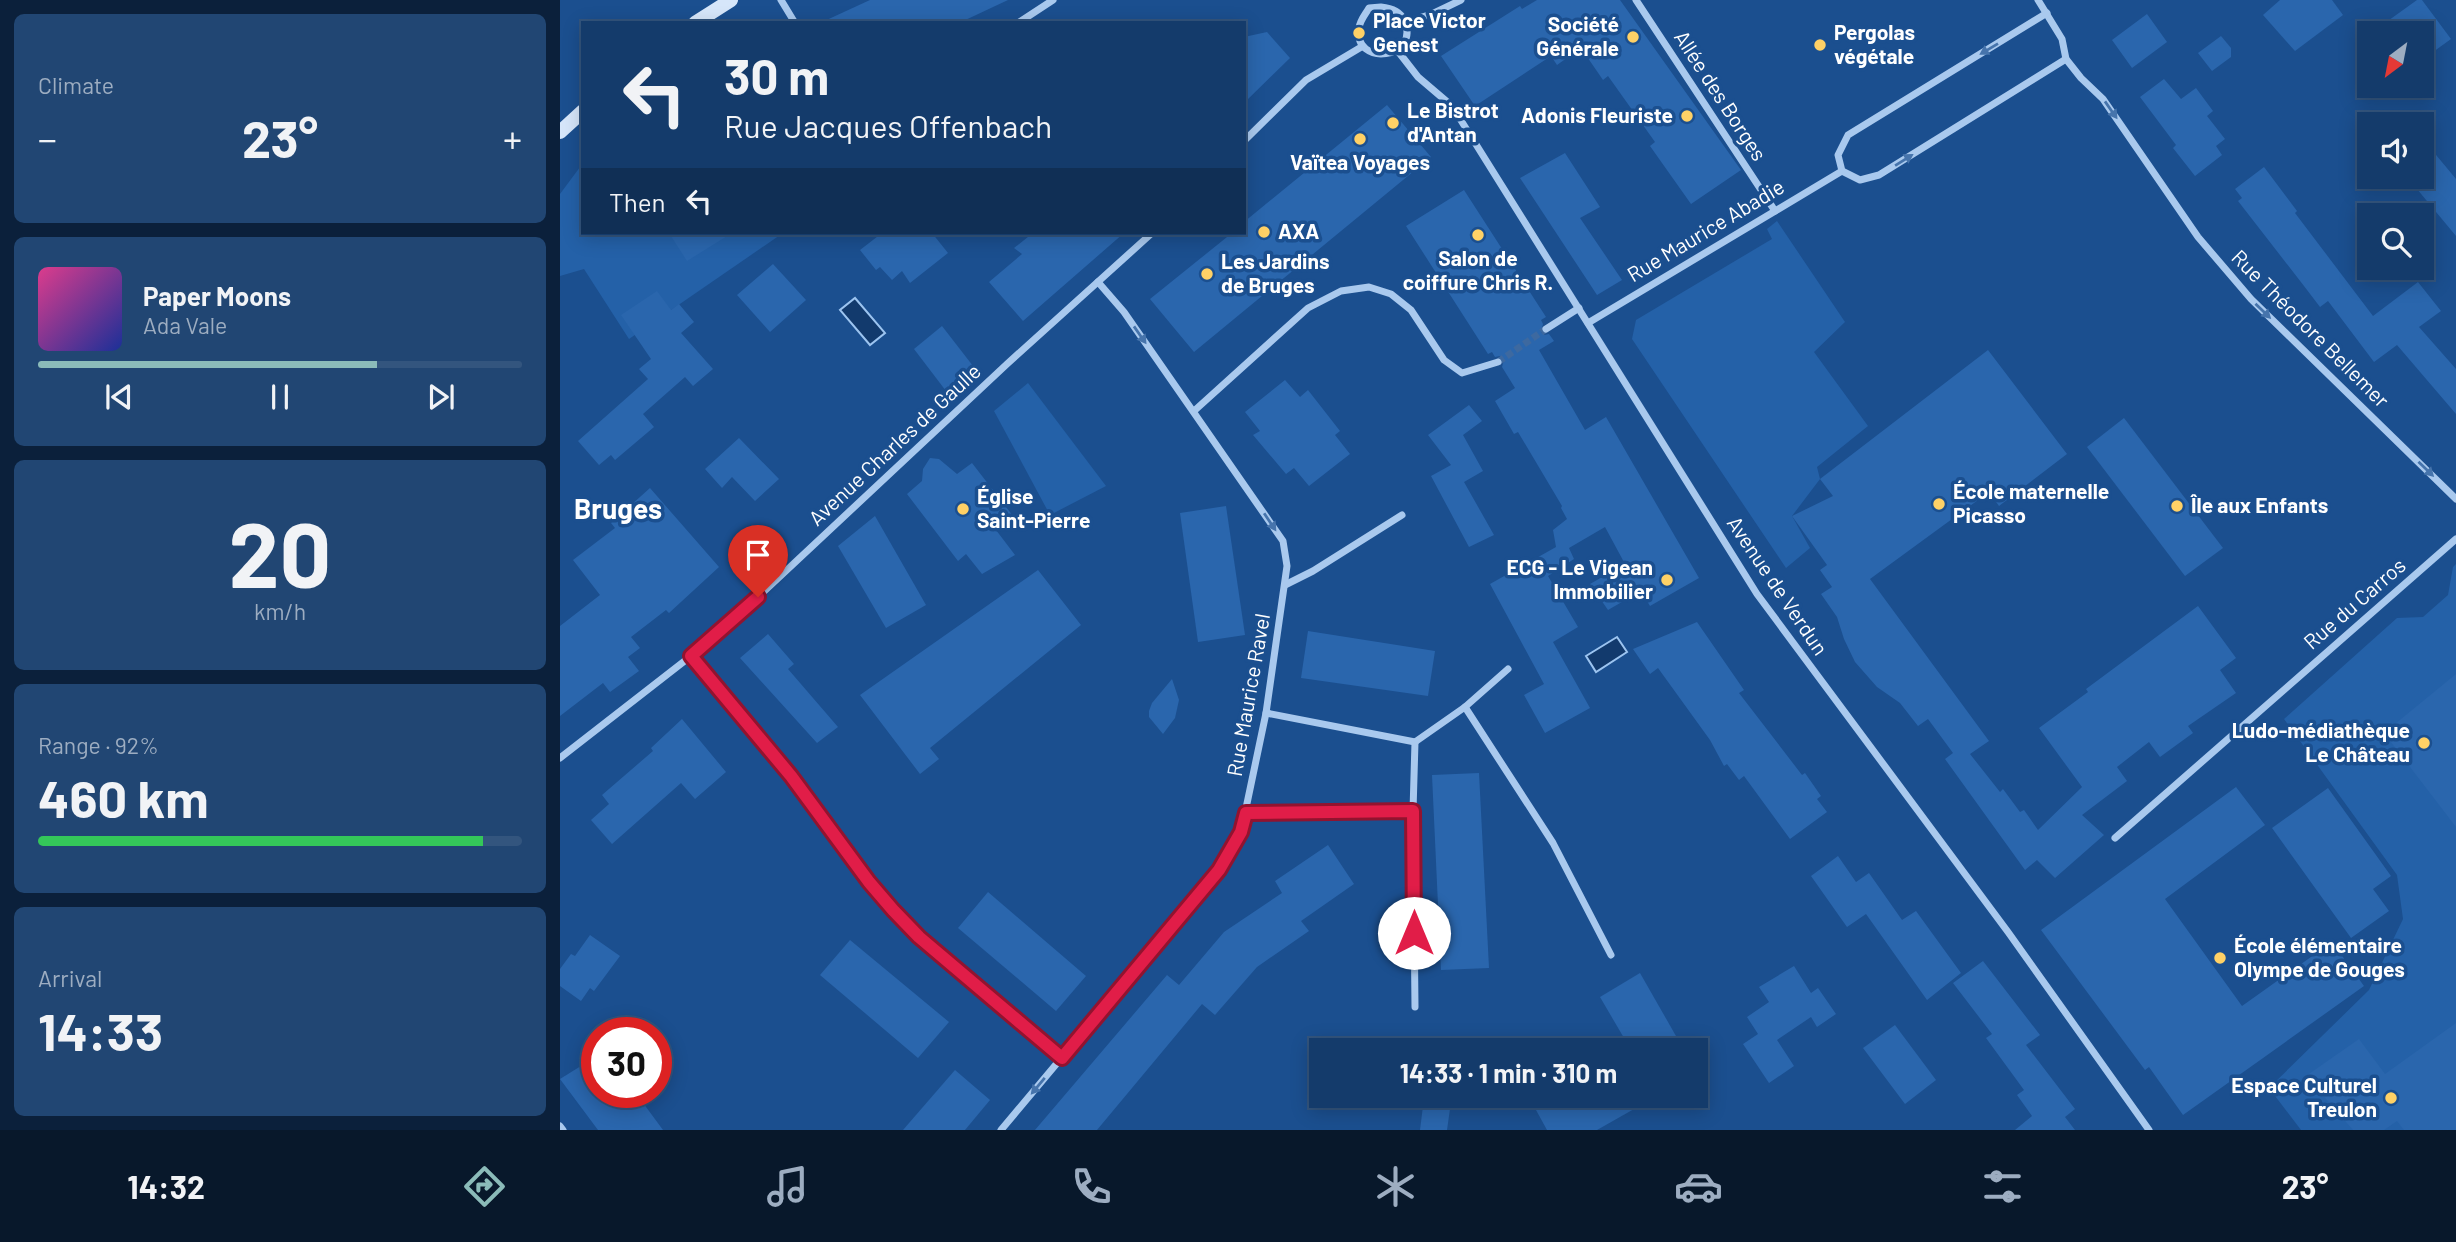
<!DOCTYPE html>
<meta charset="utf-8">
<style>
body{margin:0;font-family:Barlow,sans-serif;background:#214673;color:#f1f3f6;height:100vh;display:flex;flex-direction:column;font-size:26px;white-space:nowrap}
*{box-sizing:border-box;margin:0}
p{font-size:23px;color:#9dadc1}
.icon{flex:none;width:38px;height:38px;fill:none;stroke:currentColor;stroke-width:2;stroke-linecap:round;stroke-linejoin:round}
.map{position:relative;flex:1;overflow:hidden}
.side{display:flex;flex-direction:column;gap:14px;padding:14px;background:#0b203b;width:560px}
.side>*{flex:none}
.guide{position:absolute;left:21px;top:21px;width:665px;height:214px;border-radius:0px;box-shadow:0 4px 18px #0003,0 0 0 2px #33557e;background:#143b6b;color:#f1f3f6;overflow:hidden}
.needle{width:46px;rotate:212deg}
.buttons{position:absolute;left:1797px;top:21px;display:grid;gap:14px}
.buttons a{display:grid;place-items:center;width:77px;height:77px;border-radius:0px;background:#143b6b;box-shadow:0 4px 18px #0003,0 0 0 2px #33557e;font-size:35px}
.speed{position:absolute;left:21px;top:1017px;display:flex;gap:14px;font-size:35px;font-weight:700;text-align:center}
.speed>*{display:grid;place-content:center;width:91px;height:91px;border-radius:50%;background:#143b6b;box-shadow:0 4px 18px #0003,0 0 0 2px #33557e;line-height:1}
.speed .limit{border:10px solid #d22;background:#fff;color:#111}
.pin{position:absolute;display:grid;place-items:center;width:60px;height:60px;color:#fff;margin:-72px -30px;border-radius:50% 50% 50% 0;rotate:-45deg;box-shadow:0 0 7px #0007}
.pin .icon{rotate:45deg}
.me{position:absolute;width:77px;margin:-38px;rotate:0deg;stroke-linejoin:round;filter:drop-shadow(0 0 5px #0008)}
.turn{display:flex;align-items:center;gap:24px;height:147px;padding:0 28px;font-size:32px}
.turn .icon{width:91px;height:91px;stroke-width:2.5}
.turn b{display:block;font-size:49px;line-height:60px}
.then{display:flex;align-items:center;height:66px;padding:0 28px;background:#0003;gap:14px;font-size:26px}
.big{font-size:52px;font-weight:700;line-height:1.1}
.side .tile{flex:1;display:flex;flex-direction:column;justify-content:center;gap:10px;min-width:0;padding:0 24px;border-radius:10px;background:#214673}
.side .dial{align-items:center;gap:0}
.dial b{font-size:91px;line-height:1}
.song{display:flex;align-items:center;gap:21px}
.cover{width:84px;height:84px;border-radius:10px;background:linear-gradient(135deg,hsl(330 70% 55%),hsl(230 70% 35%))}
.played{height:7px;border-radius:4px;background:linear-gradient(90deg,#8bbbb9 70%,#33557e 70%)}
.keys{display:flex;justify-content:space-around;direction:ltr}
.heat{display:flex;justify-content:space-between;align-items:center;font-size:38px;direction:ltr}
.charge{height:10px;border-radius:5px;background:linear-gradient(90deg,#34c759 92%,#33557e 0)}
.trip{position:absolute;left:749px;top:1038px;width:399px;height:70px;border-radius:0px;background:#143b6b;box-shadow:0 4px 18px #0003,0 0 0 2px #33557e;font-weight:700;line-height:70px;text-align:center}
.tab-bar{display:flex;height:112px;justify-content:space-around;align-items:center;background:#08182b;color:#9dadc1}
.tab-bar .icon{width:49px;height:49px}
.tab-bar .active{color:#8bbbb9}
.tab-bar b{font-size:32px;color:#f1f3f6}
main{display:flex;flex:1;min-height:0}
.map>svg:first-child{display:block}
.green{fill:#2461a8}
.water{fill:#123a6d;stroke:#9cc4f0;stroke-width:2}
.building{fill:#2a66ad}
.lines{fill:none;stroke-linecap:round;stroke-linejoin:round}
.street-tunnel{stroke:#3d69a0;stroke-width:7;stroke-dasharray:7 3.5;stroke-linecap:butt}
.street{stroke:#a9c9ee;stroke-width:7}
.secondary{stroke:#d6e6fa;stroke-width:14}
.oneway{fill:#4674ac}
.route-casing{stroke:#92132f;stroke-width:18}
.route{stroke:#e11d48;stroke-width:12}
.poi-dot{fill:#ffd166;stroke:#1b4f8f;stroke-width:2.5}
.labels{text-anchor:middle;stroke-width:7;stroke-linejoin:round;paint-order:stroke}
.poi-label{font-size:21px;font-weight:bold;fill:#fff;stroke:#1b4f8f;text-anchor:start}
.street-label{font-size:21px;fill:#fff;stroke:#1b4f8f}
.district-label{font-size:28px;font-weight:bold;fill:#fff;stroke:#1b4f8f}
</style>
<main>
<section class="side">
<div class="tile"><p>Climate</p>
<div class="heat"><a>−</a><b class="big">23°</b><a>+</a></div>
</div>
<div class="tile">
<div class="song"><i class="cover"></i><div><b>Paper Moons</b><p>Ada Vale</p></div></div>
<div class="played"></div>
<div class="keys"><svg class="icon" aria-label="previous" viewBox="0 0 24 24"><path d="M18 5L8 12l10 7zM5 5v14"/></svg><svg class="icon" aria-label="pause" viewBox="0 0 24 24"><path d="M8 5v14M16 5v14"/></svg><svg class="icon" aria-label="next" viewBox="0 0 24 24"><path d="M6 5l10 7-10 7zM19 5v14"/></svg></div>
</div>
<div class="tile dial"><b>20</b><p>km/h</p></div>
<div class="tile"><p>Range · 92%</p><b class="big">460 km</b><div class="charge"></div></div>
<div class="tile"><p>Arrival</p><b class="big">14:33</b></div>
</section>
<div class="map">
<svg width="1896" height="1130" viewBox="0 0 1896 1130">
<rect width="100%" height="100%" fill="#1b4f8f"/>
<!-- green -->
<g class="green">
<polygon points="23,163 23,233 223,233 69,339 24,269 0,276 0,194"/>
<polygon points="1217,221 1285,322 1254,352 1308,426 1257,467 1260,479 1232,516 1250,548 1226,568 1072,339 1076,320 1212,239 1207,229"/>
<polygon points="468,383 546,486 490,515 434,411"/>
<polygon points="1896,564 1896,1130 1741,1130 1709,1088 1809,990 1843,919 1837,875 1724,719 1837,618 1863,617 1888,595 1893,567"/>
</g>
<!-- water -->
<g class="water">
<polygon points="295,298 325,333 310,345 280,310"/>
<polygon points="1057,637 1067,652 1036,672 1026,656"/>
</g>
<!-- building -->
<g class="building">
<polygon points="310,0 448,0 399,23 260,23"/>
<polygon points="977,0 1060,0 1181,170 1131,204 1090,146 1095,142 1048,76 1043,80 1021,48 997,65 991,56 915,106 881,56 960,6 962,9"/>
<polygon points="1720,0 1772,0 1783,15 1735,51 1703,15"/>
<polygon points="1857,0 1862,0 1891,39 1862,60 1862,33 1811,33"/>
<polygon points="1587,14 1607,42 1572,68 1552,40"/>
<polygon points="707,32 730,58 684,103 684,37"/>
<polygon points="1661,36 1671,48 1671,57 1652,71 1638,53"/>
<polygon points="1604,79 1621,99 1636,88 1653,111 1647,116 1665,139 1656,146 1662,155 1635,176 1613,148 1616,145 1580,97"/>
<polygon points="827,105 871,157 634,352 590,299 672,233 684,233 684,222"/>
<polygon points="1862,138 1896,179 1896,236 1847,177 1862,177"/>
<polygon points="1005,153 1040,207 1020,218 1062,280 1037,295 960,178"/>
<polygon points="1704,167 1737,211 1735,213 1813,316 1858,282 1881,311 1859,327 1896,369 1896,414 1837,345 1814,362 1768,301 1760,307 1744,286 1678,201 1682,198 1675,189"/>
<polygon points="904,190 986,317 981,320 983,324 981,332 984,335 989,334 994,341 979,350 1025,430 1046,417 1139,578 1090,606 1081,591 1048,610 1030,584 1065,564 1045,527 1009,548 1014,559 988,576 1018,627 993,642 1030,708 985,733 964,695 984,684 930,584 996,547 993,530 1007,519 1001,508 1002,506 958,432 954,434 935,401 955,388 942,367 944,360 940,356 935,357 932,352 928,354 846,226"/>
<polygon points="109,233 172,233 127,261"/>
<polygon points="322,233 372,233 388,253 350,283 342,271 332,280 320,267 316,270 300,250"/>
<polygon points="473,233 564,233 463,321 429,282 462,254 454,248"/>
<polygon points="213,264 246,300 210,332 177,295"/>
<polygon points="97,291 111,310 119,304 134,322 121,333 153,369 133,386 125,377 83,414 94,427 55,460 51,455 39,465 18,441 88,379 79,369 91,359 61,315"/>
<polygon points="382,326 413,366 386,391 354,349"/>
<polygon points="1428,350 1507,454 1439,506 1429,492 1310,579 1429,741 1410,754 1440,792 1443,789 1460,812 1464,810 1478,830 1522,787 1479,728 1528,692 1526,689 1638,606 1676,658 1660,670 1676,693 1628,726 1633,733 1600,757 1589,742 1557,767 1567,781 1522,815 1544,835 1495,878 1477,860 1465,870 1385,759 1393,753 1368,719 1358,726 1340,703 1317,687 1295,662 1284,639 1277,617 1261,594 1272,587 1260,570 1267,565 1232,516 1273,496 1260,479"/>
<polygon points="725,380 740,397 748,390 780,431 775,435 790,454 749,486 734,468 726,474 693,435 700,431 685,412"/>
<polygon points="909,405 922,421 903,435 923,471 904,482 934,535 909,547 871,476 891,465 868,435"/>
<polygon points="1564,418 1663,548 1625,576 1527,447"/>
<polygon points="179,438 219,479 195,501 172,477 162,488 145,469"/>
<polygon points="370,458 379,459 397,474 412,463 453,516 436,530 455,555 422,574 406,554 398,561 347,494 362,481 363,469"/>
<polygon points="90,488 159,567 109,613 106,610 71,637 80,648 68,657 79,671 50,692 43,683 0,716 0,626 40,595 13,560 55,528 51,523"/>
<polygon points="666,506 685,635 638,642 620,513"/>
<polygon points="315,516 366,605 326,628 278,546"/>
<polygon points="478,570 521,625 370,748 379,759 360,774 300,695"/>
<polygon points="1137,622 1184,690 1179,693 1242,775 1245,773 1261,796 1257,799 1267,812 1230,839 1184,776 1179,780 1167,764 1164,766 1150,740 1098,668 1090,674 1073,649"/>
<polygon points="748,631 875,651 868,696 741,678"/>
<polygon points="208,634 234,664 228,669 278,727 257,743 180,658"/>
<polygon points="1896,674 1896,827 1824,733"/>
<polygon points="612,679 619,700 615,718 603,734 589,717 589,711 592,703"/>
<polygon points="122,719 166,772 135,799 121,783 52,844 31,820 49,804 42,795 93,751 91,748"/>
<polygon points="919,773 929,968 881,970 872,775"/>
<polygon points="1676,787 1705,825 1605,899 1682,1006 1772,942 1804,986 1623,1115 1589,1067 1585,1070 1481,930"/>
<polygon points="1768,788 1831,876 1813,889 1829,911 1791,938 1712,828"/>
<polygon points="768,845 794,884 741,921 749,931 697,967 655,1015 642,1004 537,1130 475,1130 607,975 619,985 664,932 722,893 715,881"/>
<polygon points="1278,856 1296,882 1309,873 1342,920 1356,911 1401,973 1367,1000 1306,914 1287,927 1251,876"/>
<polygon points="428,892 526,976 496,1011 398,928"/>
<polygon points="30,935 60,956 34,991 30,988 21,1001 0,986 0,969 11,954 15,956"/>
<polygon points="290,940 389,1022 358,1058 260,975"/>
<polygon points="1423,961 1480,1035 1466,1045 1515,1109 1505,1117 1515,1130 1455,1130 1472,1116 1457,1095 1464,1090 1426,1038 1432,1034 1393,983"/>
<polygon points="1234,966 1251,993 1258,988 1276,1014 1257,1027 1251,1017 1217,1040 1234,1066 1209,1083 1183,1044 1198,1034 1187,1017 1209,1002 1199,987"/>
<polygon points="1080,973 1124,1050 1071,1050 1040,997"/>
<polygon points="1896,1023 1896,1130 1844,1130 1837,1121 1824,1130 1793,1130 1746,1076 1799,1039 1825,1074"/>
<polygon points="1335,1025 1376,1080 1345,1104 1303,1048"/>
<polygon points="37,1056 37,1092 75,1092 103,1130 38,1130 0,1079"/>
<polygon points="395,1070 430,1100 405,1130 343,1130"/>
<polygon points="1001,1096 1097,1096 1037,1130 987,1130 976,1110"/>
<polygon points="863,1106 890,1109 887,1130 860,1130"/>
</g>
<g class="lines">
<!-- street-tunnel -->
<polyline class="street-tunnel" points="938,362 986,329"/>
<!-- street -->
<g class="street">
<polyline points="221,0 235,23"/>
<polyline points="1076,0 1215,211"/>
<polyline points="1478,0 1502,39 1506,59 1521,78 1543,99 1638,237 1691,299 1896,499"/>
<path d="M821,7C831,8 840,11 844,20C862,59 793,68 799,28C800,20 805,15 809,8Z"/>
<polyline points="1487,13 1288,135 1278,155 1282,171 1300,180 1319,175 1506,59"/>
<polyline points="845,22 872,14 901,0"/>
<polyline points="458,23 493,0"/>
<polyline points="837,50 858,77 892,106 1197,594 1448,932 1589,1130"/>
<polyline points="684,141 746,80 803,46"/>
<polyline points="1028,323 1282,171"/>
<polyline points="986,329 1019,308"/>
<polyline points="634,411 748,308 781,291 809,287 831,294 851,310 884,360 902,373 938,362"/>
<polyline points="725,585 753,571 842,515"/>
<polyline points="131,656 231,776 309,882 333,910 360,937 502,1058"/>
<polyline points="905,707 993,843 1051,955"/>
<polyline points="706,713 855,742 853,811 855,1007"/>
<polyline points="855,742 905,707 948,669"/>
<polyline points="0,758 131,656 198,597 447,364 592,233"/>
<polyline points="686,813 853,811"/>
<polyline points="1555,838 1896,539"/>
<polyline points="0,1126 3,1130"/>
<polyline points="441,1130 659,870 681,832 706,713 727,566 723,541 564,312 538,282"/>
</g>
<!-- secondary -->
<g class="secondary">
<polyline points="135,23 171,0"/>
<polyline points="0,132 23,111"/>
</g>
</g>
<!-- one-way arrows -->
<defs><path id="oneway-solid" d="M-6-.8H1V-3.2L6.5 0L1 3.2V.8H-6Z" transform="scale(1.75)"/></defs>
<g class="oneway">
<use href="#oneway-solid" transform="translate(1429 49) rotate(149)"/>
<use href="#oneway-solid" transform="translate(1551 110) rotate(55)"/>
<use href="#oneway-solid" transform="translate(1344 160) rotate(-32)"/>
<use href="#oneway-solid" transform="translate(1703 311) rotate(44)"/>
<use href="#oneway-solid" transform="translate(580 335) rotate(55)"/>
<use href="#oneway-solid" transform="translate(1866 469) rotate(44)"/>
<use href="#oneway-solid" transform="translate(710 522) rotate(56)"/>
<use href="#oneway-solid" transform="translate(478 1086) rotate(130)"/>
</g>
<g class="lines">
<defs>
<polyline id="route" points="198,597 131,656 231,776 309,882 333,910 359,937 502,1058 659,870 681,832 686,813 853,811 854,933"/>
</defs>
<!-- route casing -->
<use href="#route" class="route-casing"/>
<!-- route -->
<use href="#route" class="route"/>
</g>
<!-- markers -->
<g class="poi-dot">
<circle cx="799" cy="33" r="7"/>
<circle cx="1073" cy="37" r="7"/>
<circle cx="1260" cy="45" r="7"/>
<circle cx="1127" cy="116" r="7"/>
<circle cx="833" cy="123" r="7"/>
<circle cx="800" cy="139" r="7"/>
<circle cx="704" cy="232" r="7"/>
<circle cx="918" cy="235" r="7"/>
<circle cx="647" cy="274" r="7"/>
<circle cx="1379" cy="504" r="7"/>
<circle cx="1617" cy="506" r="7"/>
<circle cx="403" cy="509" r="7"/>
<circle cx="1107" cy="580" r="7"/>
<circle cx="1864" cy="743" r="7"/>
<circle cx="1660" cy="958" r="7"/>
<circle cx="1831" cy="1098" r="7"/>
</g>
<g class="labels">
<!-- poi labels -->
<g class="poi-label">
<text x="813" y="28">Place Victor<tspan x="813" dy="24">Genest</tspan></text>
<text x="1059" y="32" text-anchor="end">Société<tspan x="1059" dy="24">Générale</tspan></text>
<text x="1274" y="40">Pergolas<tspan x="1274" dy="24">végétale</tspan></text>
<text x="847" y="118">Le Bistrot<tspan x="847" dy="24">d'Antan</tspan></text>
<text x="1113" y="123" text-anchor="end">Adonis Fleuriste</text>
<text x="800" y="170" text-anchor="middle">Vaïtea Voyages</text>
<text x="718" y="239">AXA</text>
<text x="918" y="266" text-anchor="middle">Salon de<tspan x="918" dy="24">coiffure Chris R.</tspan></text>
<text x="661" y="269">Les Jardins<tspan x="661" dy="24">de Bruges</tspan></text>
<text x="1393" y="499">École maternelle<tspan x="1393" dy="24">Picasso</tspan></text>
<text x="417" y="504">Église<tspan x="417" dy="24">Saint-Pierre</tspan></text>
<text x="1631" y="513">Île aux Enfants</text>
<text x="1093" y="575" text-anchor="end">ECG - Le Vigean<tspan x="1093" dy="24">Immobilier</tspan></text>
<text x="1850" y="738" text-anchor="end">Ludo-médiathèque<tspan x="1850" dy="24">Le Château</tspan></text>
<text x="1674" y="953">École élémentaire<tspan x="1674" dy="24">Olympe de Gouges</tspan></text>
<text x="1817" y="1093" text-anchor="end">Espace Culturel<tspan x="1817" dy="24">Treulon</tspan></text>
</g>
<!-- street labels -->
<g class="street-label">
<text transform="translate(1160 96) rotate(57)" y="7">Allée des Borges</text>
<text transform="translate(1146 231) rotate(-31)" y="7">Rue Maurice Abadie</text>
<text transform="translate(1750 329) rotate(45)" y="7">Rue Théodore Bellemer</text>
<text transform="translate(335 445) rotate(-43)" y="7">Avenue Charles de Gaulle</text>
<text transform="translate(1217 586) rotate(56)" y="7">Avenue de Verdun</text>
<text transform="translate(1795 604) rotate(-41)" y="7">Rue du Carros</text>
<text transform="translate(689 695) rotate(-80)" y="7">Rue Maurice Ravel</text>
</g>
<!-- district labels -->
<g class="district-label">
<text x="58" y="519">Bruges</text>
</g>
</g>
</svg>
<div class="buttons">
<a><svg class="needle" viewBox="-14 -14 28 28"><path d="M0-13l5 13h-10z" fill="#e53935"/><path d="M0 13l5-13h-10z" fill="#9dadc1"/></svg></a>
<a><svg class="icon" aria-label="sound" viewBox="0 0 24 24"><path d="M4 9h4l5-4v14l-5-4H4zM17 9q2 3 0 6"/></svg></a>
<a><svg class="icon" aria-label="search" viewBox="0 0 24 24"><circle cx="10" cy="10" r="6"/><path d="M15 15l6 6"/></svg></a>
</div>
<div class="speed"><div class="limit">30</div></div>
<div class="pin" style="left:198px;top:597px;background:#d93025"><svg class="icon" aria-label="arrive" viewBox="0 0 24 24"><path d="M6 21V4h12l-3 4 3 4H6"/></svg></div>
<svg class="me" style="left:854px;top:933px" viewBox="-20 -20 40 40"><circle r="19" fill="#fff"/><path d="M0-13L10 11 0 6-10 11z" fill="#e11d48"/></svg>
<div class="trip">14:33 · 1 min · 310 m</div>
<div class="guide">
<div class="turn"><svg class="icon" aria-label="left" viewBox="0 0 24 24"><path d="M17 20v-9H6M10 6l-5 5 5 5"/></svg><div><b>30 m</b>Rue Jacques Offenbach</div></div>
<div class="then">Then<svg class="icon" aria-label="left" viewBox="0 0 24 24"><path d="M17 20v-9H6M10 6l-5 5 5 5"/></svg></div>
</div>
</div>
</main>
<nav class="tab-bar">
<b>14:32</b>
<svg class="icon active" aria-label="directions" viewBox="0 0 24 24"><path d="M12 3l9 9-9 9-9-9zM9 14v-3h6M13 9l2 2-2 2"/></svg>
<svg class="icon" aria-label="music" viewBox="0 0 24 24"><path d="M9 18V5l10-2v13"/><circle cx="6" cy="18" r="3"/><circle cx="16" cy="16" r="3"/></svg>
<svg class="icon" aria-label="phone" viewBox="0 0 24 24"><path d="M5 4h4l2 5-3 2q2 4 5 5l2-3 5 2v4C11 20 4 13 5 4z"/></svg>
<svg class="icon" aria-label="climate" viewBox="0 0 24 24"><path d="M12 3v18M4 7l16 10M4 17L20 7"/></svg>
<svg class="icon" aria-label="car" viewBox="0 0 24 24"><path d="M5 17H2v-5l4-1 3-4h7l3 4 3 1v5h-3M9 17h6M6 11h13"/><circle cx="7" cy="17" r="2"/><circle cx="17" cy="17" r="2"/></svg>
<svg class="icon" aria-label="filters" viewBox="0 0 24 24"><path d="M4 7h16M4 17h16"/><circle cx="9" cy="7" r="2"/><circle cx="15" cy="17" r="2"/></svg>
<b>23°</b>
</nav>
